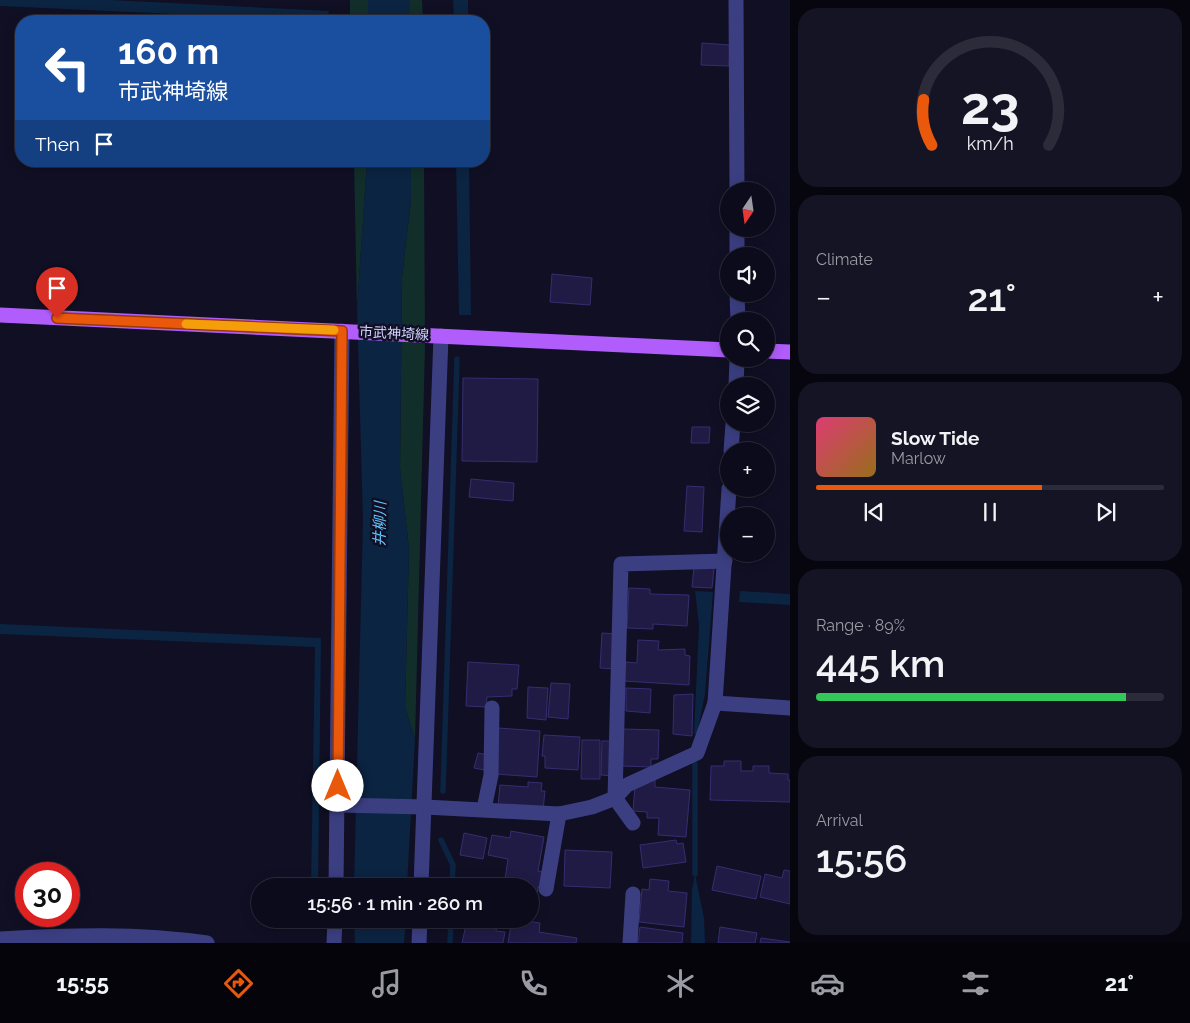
<!DOCTYPE html>
<meta charset="utf-8">
<style>
body{margin:0;font-family:Raleway,"Noto Sans JP",sans-serif;background:#151424;color:#f1f3f6;height:100vh;display:flex;flex-direction:column;font-size:19px;white-space:nowrap}
*{box-sizing:border-box;margin:0}
p{font-size:16px;color:#9a9ba3}
.icon{flex:none;width:28px;height:28px;fill:none;stroke:currentColor;stroke-width:2;stroke-linecap:round;stroke-linejoin:round}
.map{position:relative;flex:1;overflow:hidden}
.panel{display:flex;flex-direction:column;gap:8px;padding:8px;background:#07060f;width:400px}
.panel>*{flex:none}
.guide{position:absolute;left:15px;top:15px;width:475px;height:152px;border-radius:20px;box-shadow:0 2px 12px #0003,0 0 0 1px #2c2b3a;background:#1a4fa0;color:#fff;overflow:hidden}
.needle{width:32px;rotate:193deg}
.tools{position:absolute;left:720px;top:182px;display:grid;gap:10px}
.tools a{display:grid;place-items:center;width:55px;height:55px;border-radius:50%;background:#0c0b1b;box-shadow:0 2px 12px #0003,0 0 0 1px #2c2b3a;font-size:25px}
.speed{position:absolute;left:15px;top:862px;display:flex;gap:10px;font-size:25px;font-weight:700;text-align:center}
.speed>*{display:grid;place-content:center;width:65px;height:65px;border-radius:50%;background:#0c0b1b;box-shadow:0 2px 12px #0003,0 0 0 1px #2c2b3a;line-height:1}
.speed .limit{border:8px solid #d22;background:#fff;color:#111}
.pin{position:absolute;display:grid;place-items:center;width:42px;height:42px;color:#fff;margin:-51px -21px;border-radius:50% 50% 50% 0;rotate:-45deg;box-shadow:0 0 5px #0007}
.pin .icon{rotate:45deg}
.me{position:absolute;width:55px;margin:-28px;rotate:0deg;stroke-linejoin:round;filter:drop-shadow(0 0 4px #0008)}
.turn{display:flex;align-items:center;gap:18px;height:105px;padding:0 20px;font-size:22px}
.turn .icon{width:65px;height:65px;stroke-width:2.5}
.turn b{display:block;font-size:35px;line-height:42px}
.then{display:flex;align-items:center;height:48px;padding:0 20px;background:#0003;gap:10px;font-size:19px}
.big{font-size:38px;font-weight:600;line-height:1.1}
.panel .widget{flex:1;display:flex;flex-direction:column;justify-content:center;gap:8px;min-width:0;padding:0 18px;border-radius:20px;background:#151424}
.panel .dial{align-items:center;gap:0}
.dial svg{height:130px;overflow:visible;fill:none;stroke:#2c2b3a;stroke-width:7;stroke-linecap:round;text-anchor:middle}
.dial text{fill:#f1f3f6;stroke:none}
.song{display:flex;align-items:center;gap:15px}
.cover{width:60px;height:60px;border-radius:8px;background:linear-gradient(135deg,hsl(340 70% 55%),hsl(40 70% 35%))}
.played{height:5px;border-radius:2px;background:linear-gradient(90deg,#ea580c 65%,#2c2b3a 65%)}
.keys{display:flex;justify-content:space-around;direction:ltr}
.heat{display:flex;justify-content:space-between;align-items:center;font-size:28px;direction:ltr}
.charge{height:8px;border-radius:4px;background:linear-gradient(90deg,#34c759 89%,#2c2b3a 0)}
.trip{position:absolute;left:251px;top:878px;width:288px;height:50px;border-radius:25px;background:#0c0b1b;box-shadow:0 2px 12px #0003,0 0 0 1px #2c2b3a;font-weight:600;line-height:50px;text-align:center}
.dock{display:flex;height:80px;justify-content:space-around;align-items:center;background:#05040b;color:#9a9ba3}
.dock .icon{width:35px;height:35px}
.dock .on{color:#ea580c}
.dock b{font-size:22px;color:#f1f3f6}
main{display:flex;flex:1;min-height:0}
.map>svg:first-child{display:block}
.green{fill:#122e2a}
.water{fill:#0b2441}
.lines{fill:none;stroke-linecap:round;stroke-linejoin:round}
.stream{stroke:#0b2441;stroke-width:5.5}
.building{fill:#201b45;stroke:#342e70}
.minor{stroke:#3b3f82;stroke-width:15}
.major{stroke:#b05dfb;stroke-width:15}
.route-casing{stroke:#983908;stroke-width:12}
.route{stroke:#ea580c;stroke-width:9}
.slow{stroke:#f59e0b;stroke-width:9}
.labels{text-anchor:middle;stroke-width:5;stroke-linejoin:round;paint-order:stroke}
.street-label{font-size:14px;fill:#d4d3fe;stroke:#100f24}
.water-label{font-size:15px;font-style:italic;fill:#63c4fc;stroke:#100f24}
</style>
<main>
<div class="map">
<svg width="790" height="943" viewBox="0 0 790 943">
<rect width="100%" height="100%" fill="#100f24"/>
<!-- green -->
<g class="green">
<rect x="350" y="0" width="18" height="21"/>
<polygon points="410,0 422,0 423,21 410,21"/>
<polygon points="354,161 367,161 357,309"/>
<polygon points="411,161 424,161 425,346 415,739 405,708 409,549 400,468 402,277 411,200"/>
</g>
<!-- water -->
<g class="water">
<polygon points="0,0 112,0 329,11 327,21 0,6"/>
<rect x="368" y="0" width="42" height="21"/>
<polygon points="453,0 468,0 468,21 454,21"/>
<polygon points="367,161 411,161 411,200 402,277 400,468 409,549 405,708 415,739 407,886 354,886 363,520 357,309"/>
<polygon points="456,161 469,161 471,315 459,315"/>
<polygon points="695,591 713,592 705,694 697,734 694,734 699,625"/>
<polygon points="740,591 790,594 790,605 739,602"/>
<polygon points="0,624 321,638 318,886 311,886 315,647 0,634"/>
<polygon points="695,874 704,918 705,943 691,943 692,890"/>
<polygon points="354,919 406,919 404,943 355,943"/>
</g>
<g class="lines">
<!-- stream -->
<g class="stream">
<polyline points="443,791 457,359"/>
<polyline points="441,840 453,865 452,886"/>
<polyline points="695,874 695,764"/>
<polyline points="450,943 451,919"/>
</g>
</g>
<!-- building -->
<g class="building">
<polygon points="702,43 730,45 729,66 701,65"/>
<polygon points="552,274 592,278 590,305 550,302"/>
<polygon points="463,378 538,379 537,462 462,461"/>
<polygon points="692,427 710,427 709,443 691,443"/>
<polygon points="471,479 514,483 513,501 469,497"/>
<polygon points="687,486 704,487 702,532 684,531"/>
<polygon points="694,567 714,568 712,588 692,587"/>
<polygon points="629,588 650,589 650,594 689,595 687,626 653,624 653,629 627,628"/>
<polygon points="602,633 618,634 616,669 600,668"/>
<polygon points="638,640 659,641 658,650 685,649 685,655 690,656 689,685 624,681 626,662 637,663"/>
<polygon points="468,662 519,665 517,689 512,689 512,696 487,697 486,707 466,706"/>
<polygon points="551,683 570,684 568,719 548,717"/>
<polygon points="528,687 548,688 546,720 527,718"/>
<polygon points="626,688 651,689 650,713 626,711"/>
<polygon points="693,694 692,736 673,734 674,695"/>
<polygon points="498,728 540,731 537,777 495,774"/>
<polygon points="623,729 659,730 658,759 651,759 651,767 621,766"/>
<polygon points="544,735 580,737 578,770 545,768 545,756 542,756"/>
<polygon points="582,740 600,740 600,779 581,779"/>
<polygon points="602,741 615,741 614,776 601,775"/>
<polygon points="478,753 488,755 484,770 474,768"/>
<polygon points="724,761 741,761 741,771 753,771 753,766 769,766 769,773 788,774 788,780 790,780 790,802 710,800 711,766 724,766"/>
<polygon points="655,780 655,787 690,790 686,837 658,835 659,818 647,818 647,812 633,811 635,786"/>
<polygon points="528,782 542,783 541,791 545,791 543,810 498,806 500,785 528,787"/>
<polygon points="511,831 544,837 538,871 545,872 542,888 538,887 536,903 530,902 530,886 504,886 508,859 488,855 492,835 510,838"/>
<polygon points="464,833 487,838 483,859 460,855"/>
<polygon points="676,840 677,844 683,843 686,862 643,868 640,845"/>
<polygon points="565,850 612,852 610,888 564,886"/>
<polygon points="717,866 761,876 756,899 712,890"/>
<polygon points="784,870 790,871 790,904 760,897 765,874 782,878"/>
<polygon points="650,879 669,881 668,891 687,893 684,927 639,922 642,889 649,890"/>
<polygon points="477,919 497,923 496,931 505,932 503,943 462,943 467,920 477,922"/>
<polygon points="512,919 540,923 539,932 577,938 576,943 508,943"/>
<polygon points="640,927 683,933 682,943 638,943"/>
<polygon points="720,927 757,933 755,943 718,943"/>
<polygon points="761,938 790,942 790,943 760,943"/>
</g>
<g class="lines">
<!-- minor -->
<g class="minor">
<polyline points="736,0 737,191"/>
<polyline points="737,229 737,256"/>
<polyline points="737,294 738,321"/>
<polyline points="736,386 737,359"/>
<polyline points="731,451 733,424"/>
<polyline points="715,703 790,708"/>
<polyline points="338,805 425,807 559,814 592,807 615,798 627,785 697,753 715,703 729,489"/>
<polyline points="484,809 491,775 492,708"/>
<polyline points="633,823 615,798 621,564 725,561"/>
<polyline points="336,886 342,331"/>
<polyline points="421,886 441,336"/>
<polyline points="546,889 559,814"/>
<path d="M0,939C69,935 138,933 207,943"/>
<polyline points="334,943 335,919"/>
<polyline points="419,943 420,919"/>
<polyline points="630,943 633,894"/>
</g>
<!-- major -->
<g class="major">
<polyline points="0,315 729,350"/>
<polyline points="766,351 790,352"/>
</g>
</g>
<g class="lines">
<defs>
<polyline id="route" points="57,318 342,331 338,786"/>
</defs>
<!-- route casing -->
<use href="#route" class="route-casing"/>
<!-- route -->
<use href="#route" class="route"/>
<!-- slow -->
<polyline class="slow" points="186,324 334,330"/>
</g>
<g class="labels">
<!-- street labels -->
<g class="street-label">
<text transform="translate(394 333) rotate(3)" y="5">市武神埼線</text>
</g>
<!-- water labels -->
<g class="water-label">
<text transform="translate(380 524) rotate(-89)" y="5">井柳川</text>
</g>
</g>
</svg>
<div class="tools">
<a><svg class="needle" viewBox="-14 -14 28 28"><path d="M0-13l5 13h-10z" fill="#e53935"/><path d="M0 13l5-13h-10z" fill="#9a9ba3"/></svg></a>
<a><svg class="icon" aria-label="sound" viewBox="0 0 24 24"><path d="M4 9h4l5-4v14l-5-4H4zM17 9q2 3 0 6"/></svg></a>
<a><svg class="icon" aria-label="search" viewBox="0 0 24 24"><circle cx="10" cy="10" r="6"/><path d="M15 15l6 6"/></svg></a>
<a><svg class="icon" aria-label="layers" viewBox="0 0 24 24"><path d="M12 4l9 5-9 5-9-5zM3 14l9 5 9-5"/></svg></a>
<a>+</a>
<a>−</a>
</div>
<div class="speed"><div class="limit">30</div></div>
<div class="pin" style="left:57px;top:318px;background:#d93025"><svg class="icon" aria-label="arrive" viewBox="0 0 24 24"><path d="M6 21V4h12l-3 4 3 4H6"/></svg></div>
<svg class="me" style="left:338px;top:786px" viewBox="-20 -20 40 40"><circle r="19" fill="#fff"/><path d="M0-13L10 11 0 6-10 11z" fill="#ea580c"/></svg>
<div class="trip">15:56 · 1 min · 260 m</div>
<div class="guide">
<div class="turn"><svg class="icon" aria-label="left" viewBox="0 0 24 24"><path d="M17 20v-9H6M10 6l-5 5 5 5"/></svg><div><b>160 m</b>市武神埼線</div></div>
<div class="then">Then<svg class="icon" aria-label="arrive" viewBox="0 0 24 24"><path d="M6 21V4h12l-3 4 3 4H6"/></svg></div>
</div>
</div>
<section class="panel">
<div class="widget dial"><svg viewBox="0 0 100 80">
<path d="M14 69A42 42 0 1 1 86 69"/>
<path d="M14 69A42 42 0 0 1 9 41" stroke="#ea580c"/>
<text x="50" y="56" font-size="32" font-weight="700">23</text>
<text x="50" y="72" font-size="11">km/h</text>
</svg></div>
<div class="widget"><p>Climate</p>
<div class="heat"><a>−</a><b class="big">21°</b><a>+</a></div>
</div>
<div class="widget">
<div class="song"><i class="cover"></i><div><b>Slow Tide</b><p>Marlow</p></div></div>
<div class="played"></div>
<div class="keys"><svg class="icon" aria-label="previous" viewBox="0 0 24 24"><path d="M18 5L8 12l10 7zM5 5v14"/></svg><svg class="icon" aria-label="pause" viewBox="0 0 24 24"><path d="M8 5v14M16 5v14"/></svg><svg class="icon" aria-label="next" viewBox="0 0 24 24"><path d="M6 5l10 7-10 7zM19 5v14"/></svg></div>
</div>
<div class="widget"><p>Range · 89%</p><b class="big">445 km</b><div class="charge"></div></div>
<div class="widget"><p>Arrival</p><b class="big">15:56</b></div>
</section>
</main>
<nav class="dock">
<b>15:55</b>
<svg class="icon on" aria-label="directions" viewBox="0 0 24 24"><path d="M12 3l9 9-9 9-9-9zM9 14v-3h6M13 9l2 2-2 2"/></svg>
<svg class="icon" aria-label="music" viewBox="0 0 24 24"><path d="M9 18V5l10-2v13"/><circle cx="6" cy="18" r="3"/><circle cx="16" cy="16" r="3"/></svg>
<svg class="icon" aria-label="phone" viewBox="0 0 24 24"><path d="M5 4h4l2 5-3 2q2 4 5 5l2-3 5 2v4C11 20 4 13 5 4z"/></svg>
<svg class="icon" aria-label="climate" viewBox="0 0 24 24"><path d="M12 3v18M4 7l16 10M4 17L20 7"/></svg>
<svg class="icon" aria-label="car" viewBox="0 0 24 24"><path d="M5 17H2v-5l4-1 3-4h7l3 4 3 1v5h-3M9 17h6M6 11h13"/><circle cx="7" cy="17" r="2"/><circle cx="17" cy="17" r="2"/></svg>
<svg class="icon" aria-label="filters" viewBox="0 0 24 24"><path d="M4 7h16M4 17h16"/><circle cx="9" cy="7" r="2"/><circle cx="15" cy="17" r="2"/></svg>
<b>21°</b>
</nav>
